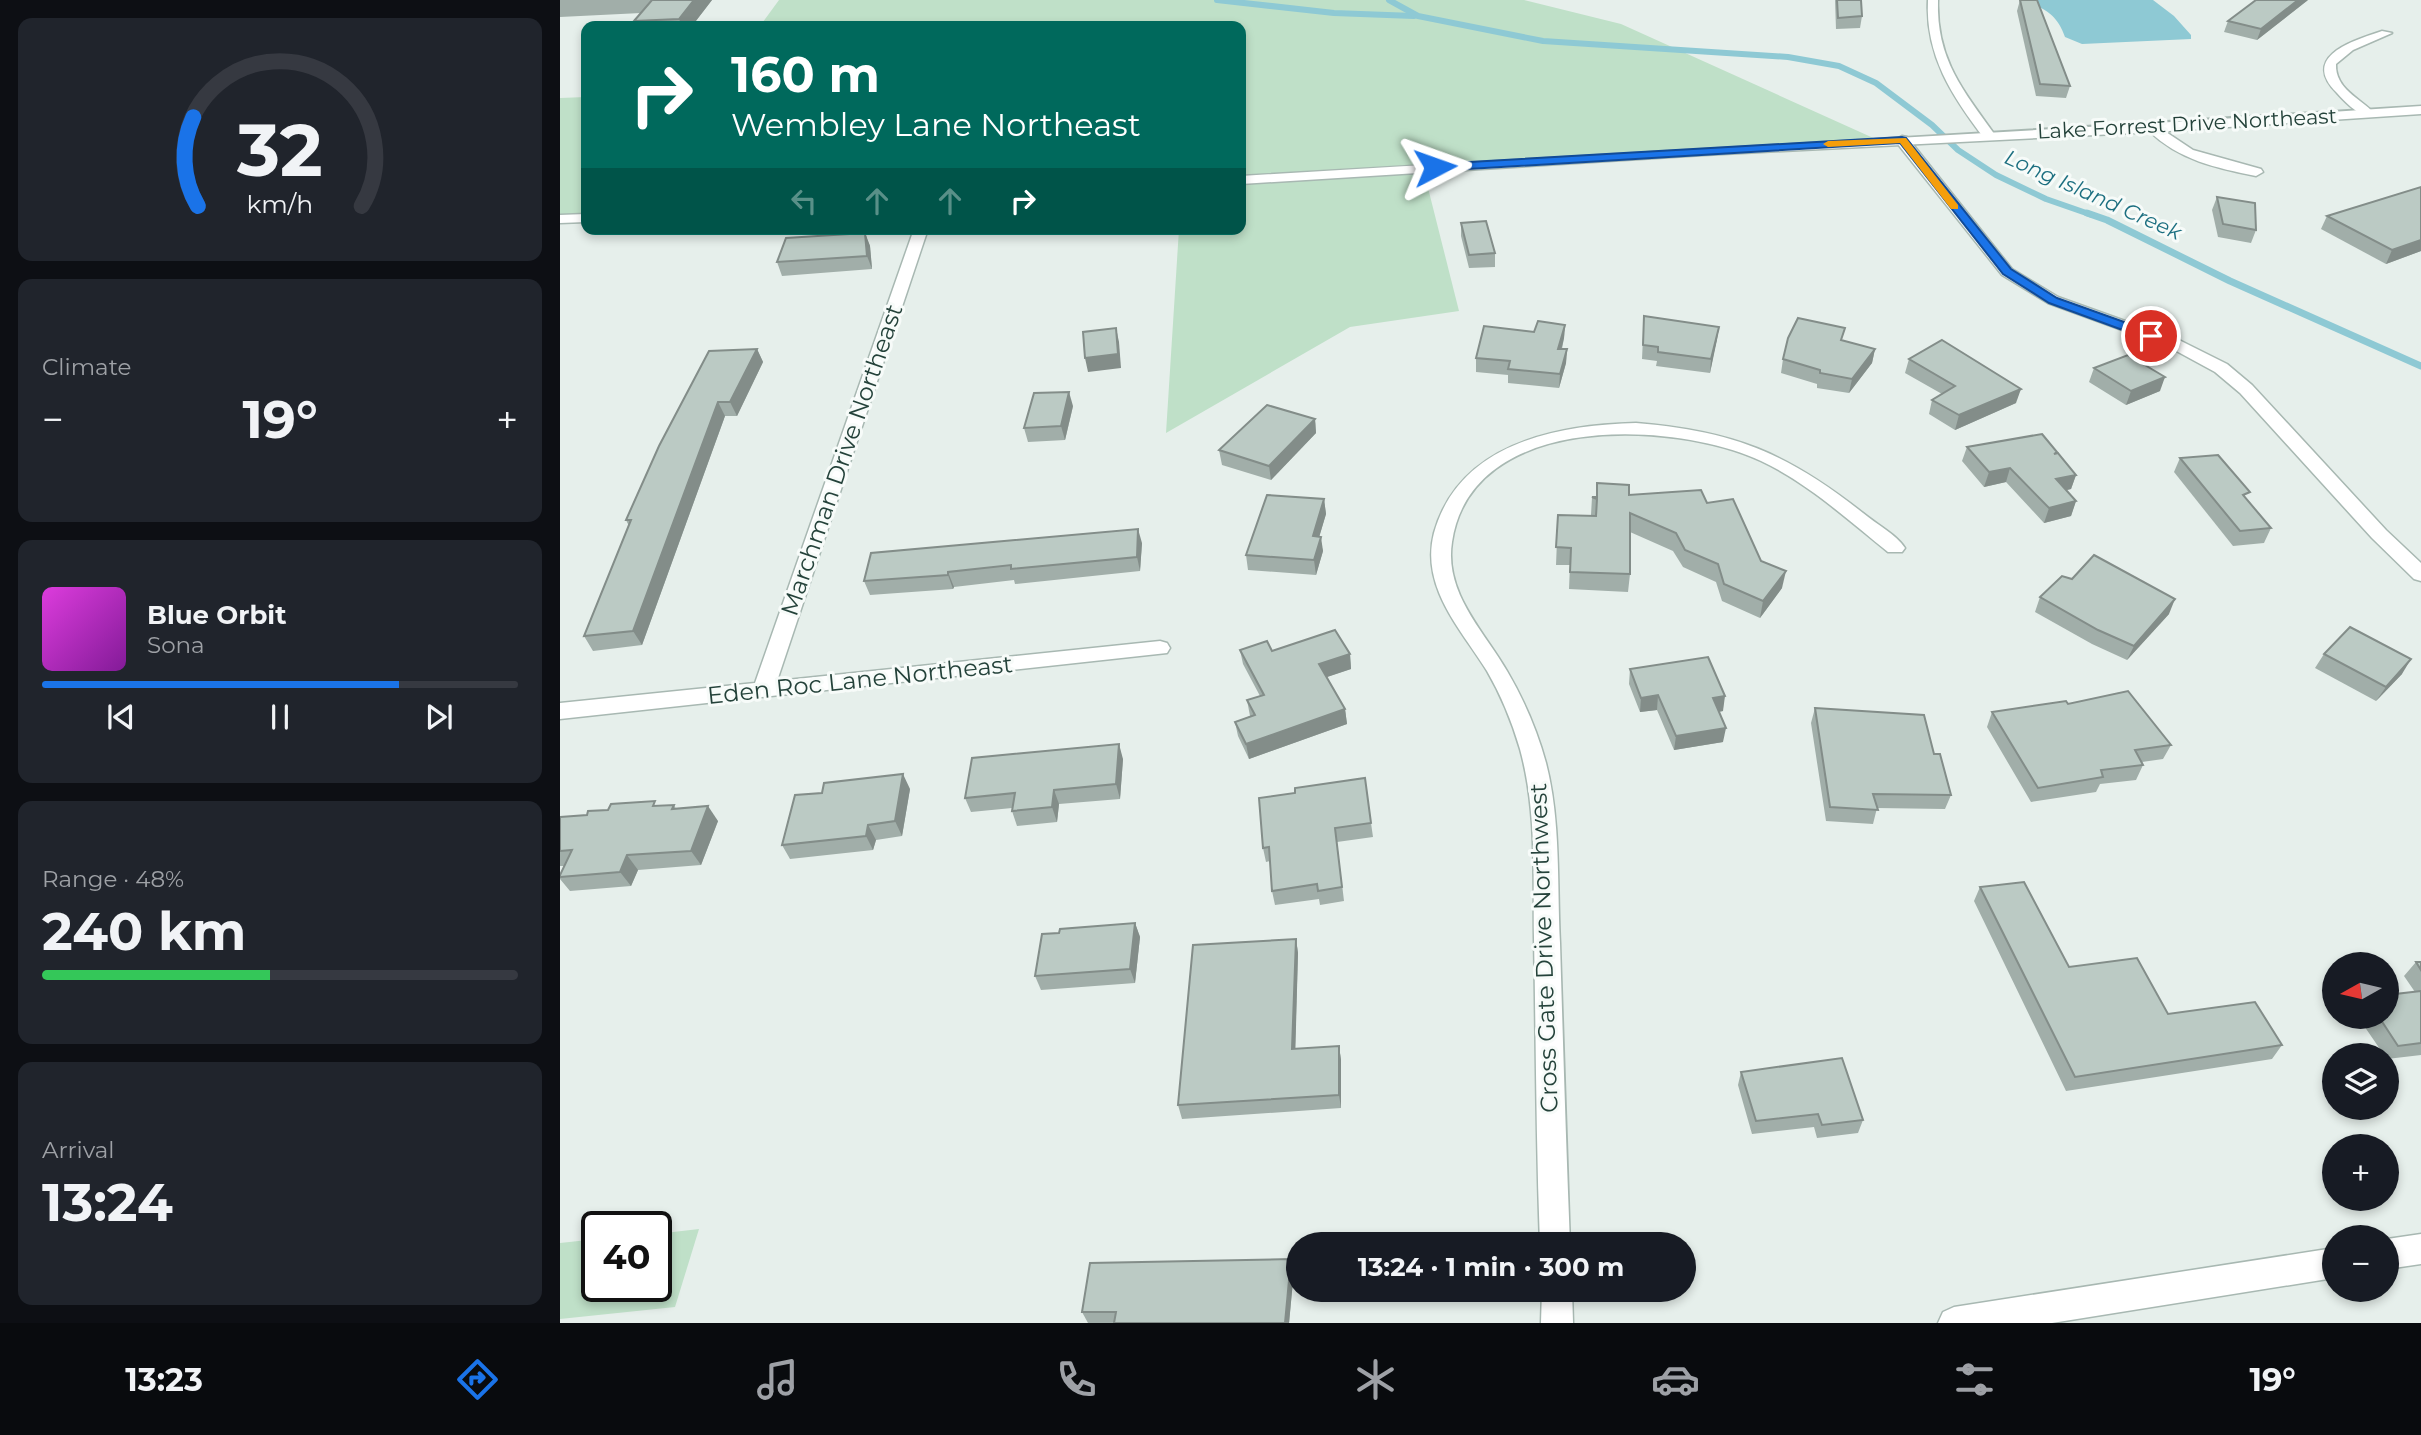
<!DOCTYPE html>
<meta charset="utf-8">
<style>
body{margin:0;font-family:Montserrat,sans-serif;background:#20242c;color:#f1f3f6;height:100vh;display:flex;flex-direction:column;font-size:26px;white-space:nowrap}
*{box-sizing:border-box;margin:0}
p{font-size:23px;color:#9ea1a6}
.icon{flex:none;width:38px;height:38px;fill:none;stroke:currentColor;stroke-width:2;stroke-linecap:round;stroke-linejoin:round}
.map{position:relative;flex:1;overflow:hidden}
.sheet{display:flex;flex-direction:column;gap:18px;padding:18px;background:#0d0f14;width:560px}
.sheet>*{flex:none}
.top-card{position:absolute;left:21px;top:21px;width:665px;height:214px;border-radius:14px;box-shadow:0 4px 10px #0003;background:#00695c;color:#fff;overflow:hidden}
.needle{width:46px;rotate:262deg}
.buttons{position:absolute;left:1762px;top:952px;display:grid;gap:14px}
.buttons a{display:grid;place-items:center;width:77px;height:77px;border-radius:50%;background:#171b24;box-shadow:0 4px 10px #0003;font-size:35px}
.speed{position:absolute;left:21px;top:1211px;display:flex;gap:14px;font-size:35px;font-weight:700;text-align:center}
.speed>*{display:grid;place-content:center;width:91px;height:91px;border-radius:50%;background:#171b24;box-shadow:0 4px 10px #0003;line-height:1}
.speed .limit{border:4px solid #111;border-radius:10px;background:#fff;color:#111}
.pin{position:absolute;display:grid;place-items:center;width:60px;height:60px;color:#fff;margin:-30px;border:4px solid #fff;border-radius:50%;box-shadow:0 2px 7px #0007}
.me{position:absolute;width:77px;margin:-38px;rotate:86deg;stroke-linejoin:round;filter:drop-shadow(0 0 5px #0008)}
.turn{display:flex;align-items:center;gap:24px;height:147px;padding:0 35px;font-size:32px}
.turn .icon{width:91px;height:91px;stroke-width:2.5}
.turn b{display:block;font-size:49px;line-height:60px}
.lanes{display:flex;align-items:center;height:66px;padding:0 35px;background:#0003;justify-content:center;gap:35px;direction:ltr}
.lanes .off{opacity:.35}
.big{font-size:52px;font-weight:700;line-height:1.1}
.sheet .card{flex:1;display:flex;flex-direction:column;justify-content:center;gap:10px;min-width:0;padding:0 24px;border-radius:14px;background:#20242c}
.sheet .dial{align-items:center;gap:0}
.dial svg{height:182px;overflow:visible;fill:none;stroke:#363941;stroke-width:7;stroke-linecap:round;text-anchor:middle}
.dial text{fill:#f1f3f6;stroke:none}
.song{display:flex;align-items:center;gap:21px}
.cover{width:84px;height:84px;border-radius:10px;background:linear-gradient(135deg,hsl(300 70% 55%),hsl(290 70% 35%))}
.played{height:7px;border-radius:4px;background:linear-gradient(90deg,#1a73e8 75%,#363941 75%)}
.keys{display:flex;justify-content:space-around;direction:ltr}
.heat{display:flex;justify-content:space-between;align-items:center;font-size:38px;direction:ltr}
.charge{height:10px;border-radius:5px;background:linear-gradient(90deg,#34c759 48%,#363941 0)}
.trip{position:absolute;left:726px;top:1232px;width:410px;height:70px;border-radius:35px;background:#171b24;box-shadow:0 4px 10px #0003;font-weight:700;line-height:70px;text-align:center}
.dock{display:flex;height:112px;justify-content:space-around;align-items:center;background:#090b0e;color:#9ea1a6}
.dock .icon{width:49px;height:49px}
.dock .active{color:#1a73e8}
.dock b{font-size:32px;color:#f1f3f6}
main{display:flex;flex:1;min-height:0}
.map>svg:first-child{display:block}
.green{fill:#bfe0c8}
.water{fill:#8ec9d4}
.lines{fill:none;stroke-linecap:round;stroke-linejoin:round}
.stream-far1{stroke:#8ec9d4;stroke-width:6}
.stream{stroke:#8ec9d4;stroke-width:7}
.minor-casing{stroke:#a8b8b2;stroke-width:3}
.tertiary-casing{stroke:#a8b8b2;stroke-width:3}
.minor{fill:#fff;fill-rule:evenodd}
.tertiary{fill:#fff;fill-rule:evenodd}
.wall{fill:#a1aea9}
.shaded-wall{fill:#838d89}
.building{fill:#bbcac4;stroke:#838d89;stroke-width:2}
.route{fill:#1a73e8;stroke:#114b97;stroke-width:2}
.slow{fill:#f59e0b}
.labels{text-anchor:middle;stroke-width:6;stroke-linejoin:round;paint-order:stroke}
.far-street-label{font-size:21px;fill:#24423a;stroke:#f7fbf9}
.far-water-label{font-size:21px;font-style:italic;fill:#1c6f80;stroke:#f7fbf9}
.street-label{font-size:24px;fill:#24423a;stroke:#f7fbf9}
</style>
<main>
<section class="sheet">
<div class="card dial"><svg viewBox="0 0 100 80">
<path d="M14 69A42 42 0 1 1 86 69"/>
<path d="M14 69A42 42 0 0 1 12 30" stroke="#1a73e8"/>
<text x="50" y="56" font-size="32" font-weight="700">32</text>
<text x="50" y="72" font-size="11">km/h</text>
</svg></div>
<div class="card"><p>Climate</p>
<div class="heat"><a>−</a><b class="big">19°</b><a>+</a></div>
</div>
<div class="card">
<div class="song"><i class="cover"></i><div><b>Blue Orbit</b><p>Sona</p></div></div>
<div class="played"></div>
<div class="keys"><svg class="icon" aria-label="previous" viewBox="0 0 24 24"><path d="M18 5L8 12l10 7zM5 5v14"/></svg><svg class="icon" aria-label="pause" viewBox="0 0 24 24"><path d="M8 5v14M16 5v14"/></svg><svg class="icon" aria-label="next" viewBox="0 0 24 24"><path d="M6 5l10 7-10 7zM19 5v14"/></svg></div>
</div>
<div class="card"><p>Range · 48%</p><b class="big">240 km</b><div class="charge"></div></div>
<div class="card"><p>Arrival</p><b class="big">13:24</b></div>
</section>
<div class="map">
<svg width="1861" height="1323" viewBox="0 0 1861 1323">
<rect width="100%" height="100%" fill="#e6efeb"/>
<!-- green -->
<g class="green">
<polygon points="219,0 964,0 1061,24 1320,141 863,168 899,311 790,327 606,433 619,229 681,229 681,26 200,26"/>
<polygon points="26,97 26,214 0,215 0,98"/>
<polygon points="139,1229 115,1307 0,1319 0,1243 37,1239 37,1286 96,1286 96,1234"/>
</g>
<!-- water -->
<path class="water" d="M1462,0H1593L1614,16L1631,35V39L1522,44L1505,37C1497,14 1484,8 1462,0Z"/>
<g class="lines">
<!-- stream-far1 -->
<g class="stream-far1">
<polyline points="657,0 774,13 854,16"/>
<polyline points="829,0 858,16 983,41 1228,57 1279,66 1316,83 1372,125 1398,150 1436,175 1486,199 1532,215"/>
</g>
<!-- stream -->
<polyline class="stream" points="1527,213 1547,220 1670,281 1861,366"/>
<defs>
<g id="minor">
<path d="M1368,0H1378C1376,59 1403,90 1435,135L1434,138H1424C1392,96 1365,55 1368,0Z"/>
<path d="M1822,31L1832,33L1793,50L1776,64C1775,89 1800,98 1814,113L1808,117C1796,113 1785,102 1777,93C1740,56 1793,41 1822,31Z"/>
<path d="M1594,124L1633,150L1701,169L1703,172L1696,176C1656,168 1619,160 1589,131L1588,128Z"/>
<polygon points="1342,136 1347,137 1452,269 1498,297 1621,341 1667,364 1692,385 1826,530 1861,563 1861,581 1854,579 1812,538 1680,393 1655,372 1609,347 1488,303 1442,275 1337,143 1335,140"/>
<polygon points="354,229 368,229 217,681 600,641 607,643 610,648 607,653 0,719 0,703 195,683"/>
<path d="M1076,423C1174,431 1227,453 1303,513C1316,524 1336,534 1345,548L1342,552H1328C1288,520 1248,483 1201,461C1112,420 911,412 892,542C884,593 924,631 947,671C964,700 977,730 986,763C1001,821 997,884 1000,943C1003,1044 1006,1144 1010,1244H980C976,1142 976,1040 974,938C973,874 977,811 960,749C952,722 941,695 927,671C901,629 860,587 874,533C899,443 997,425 1076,423Z"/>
<polygon points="1861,1234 1861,1264 1827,1269 1827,1239"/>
<polygon points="1774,1248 1774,1278 1492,1323 1378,1323 1383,1312 1394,1307"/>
<polygon points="982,1290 1012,1290 1013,1323 981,1323"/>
</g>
<g id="tertiary">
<path d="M1861,106V114L1594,132L1144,155L681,184V176C1074,151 1468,133 1861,106Z"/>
<polygon points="26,214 26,222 0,223 0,215"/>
</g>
</defs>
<!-- minor casing -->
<use href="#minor" class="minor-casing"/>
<!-- tertiary casing -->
<use href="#tertiary" class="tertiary-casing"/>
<!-- minor -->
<use href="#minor" class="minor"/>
<!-- tertiary -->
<use href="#tertiary" class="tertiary"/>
</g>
<!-- wall -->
<g class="wall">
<polygon points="0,0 152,0 132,26 77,26 74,21 81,13 0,17"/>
<polygon points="1275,0 1301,0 1302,16 1300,28 1276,29"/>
<polygon points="1460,0 1510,86 1506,98 1476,96 1457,11"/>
<polygon points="1748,0 1697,40 1664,32 1668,21"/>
<polygon points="1657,197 1696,230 1691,243 1658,237 1652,210"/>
<polygon points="1767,216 1861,251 1826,264 1761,229"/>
<polygon points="901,223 935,253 935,267 909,268 901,236"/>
<polygon points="305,233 310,246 312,269 222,276 217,262"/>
<polygon points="1084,316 1159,327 1150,373 1096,366 1097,361 1082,359"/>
<polygon points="1005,325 1004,338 1002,349 1007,349 1006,363 999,388 948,383 948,375 916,372 916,358 974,332"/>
<polygon points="1282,340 1315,349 1312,363 1289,393 1257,388 1257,384 1221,373 1223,359"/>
<polygon points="197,349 203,362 177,416 165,416 82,645 33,651 24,636 69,526 66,520"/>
<polygon points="1349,359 1456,403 1395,430 1369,414 1372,400 1382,394 1345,373"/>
<polygon points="1534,368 1600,391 1566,405 1529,382"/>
<polygon points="513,406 505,440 468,442 464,428"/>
<polygon points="755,419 756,433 711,480 662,465 659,450"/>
<polygon points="1407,447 1497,452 1497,453 1516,475 1511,489 1506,490 1516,501 1511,516 1484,523 1446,482 1424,487 1402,461"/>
<polygon points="1620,458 1686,499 1711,528 1704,543 1673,546 1614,472"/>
<polygon points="1037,483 1069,495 1147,503 1201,561 1222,588 1200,618 1162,601 1156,582 1123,567 1113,551 1070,532 1070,574 1068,592 1009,589 1010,565 996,565 998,515 1034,516 1031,515 1032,497 1036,497"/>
<polygon points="764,499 766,514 759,537 763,551 756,575 688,570 686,555"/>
<polygon points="582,543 580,571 455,584 454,580 394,587 393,589 310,595 304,581"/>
<polygon points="1480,597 1609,614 1567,660 1532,644 1475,612"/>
<polygon points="680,650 790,654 791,669 767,677 785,709 787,724 689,759 678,736 675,722 690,716 687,700 700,696 683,664"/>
<polygon points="1764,654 1842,674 1816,701 1755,668"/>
<polygon points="1070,669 1163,711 1159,712 1163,742 1114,750 1097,710 1080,712 1069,684"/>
<polygon points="1508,704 1611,745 1603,759 1582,762 1583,765 1576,780 1540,784 1536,792 1471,802 1427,727 1432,712"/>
<polygon points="1255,708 1374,754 1391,795 1385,809 1317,808 1313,824 1266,821 1251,723"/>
<polygon points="563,759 560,799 499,804 497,822 457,826 452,811 452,808 411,812 405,798"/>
<polygon points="350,789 342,836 316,840 313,850 230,859 222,845"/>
<polygon points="699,798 811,823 813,837 777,842 784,901 760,905 759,899 715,905 712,891 710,861 706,862 703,848"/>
<polygon points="114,805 116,809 158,821 141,865 78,870 71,886 10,891 0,879 0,875 4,866 0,866 0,817 27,815"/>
<polygon points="1420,887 1509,967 1608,1014 1722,1045 1712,1059 1506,1091 1414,901"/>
<polygon points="575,923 580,937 575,983 481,990 475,976 499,933"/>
<polygon points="736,939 738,953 735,1049 779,1046 781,1060 781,1108 622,1119 618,1105"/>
<polygon points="1856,962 1861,962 1861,1055 1827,1059 1827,1055 1824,1055 1798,1017 1827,1017 1855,992 1844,976"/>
<polygon points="1181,1072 1303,1120 1298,1133 1257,1138 1254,1127 1192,1134 1178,1085"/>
<polygon points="731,1259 734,1270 729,1323 528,1323 522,1312"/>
</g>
<!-- shaded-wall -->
<g class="shaded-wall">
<polygon points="134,0 152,0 132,26 122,26 119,19"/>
<polygon points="1738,0 1748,0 1697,40 1701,29"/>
<polygon points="305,233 310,246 312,269 307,256"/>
<polygon points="1861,240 1861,251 1826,264 1832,250"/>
<polygon points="1005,325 1004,338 998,363 998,349"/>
<polygon points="1159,327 1157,340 1150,373 1151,359"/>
<polygon points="556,328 559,342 561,368 528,372 525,358"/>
<polygon points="197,349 203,362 177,416 170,402"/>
<polygon points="1007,349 1006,363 999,388 1000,374"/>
<polygon points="1315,349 1312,363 1289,393 1292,379"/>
<polygon points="1605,377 1600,391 1566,405 1571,391"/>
<polygon points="1461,389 1456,403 1395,430 1399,415"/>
<polygon points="509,392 513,406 505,440 501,426"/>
<polygon points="158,402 165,416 82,645 73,631"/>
<polygon points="755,419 756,433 711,480 709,466"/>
<polygon points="1450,468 1446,482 1424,487 1429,472"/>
<polygon points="1516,475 1511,489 1490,494 1496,479"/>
<polygon points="764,499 766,514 755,551 753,536"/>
<polygon points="1516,501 1511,516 1484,523 1489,508"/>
<polygon points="578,529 582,543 580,571 577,557"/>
<polygon points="761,537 763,551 756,575 754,560"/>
<polygon points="1226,571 1222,588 1200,618 1203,601"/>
<polygon points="388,572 394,587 393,589 388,575"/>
<polygon points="1615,599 1609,614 1567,660 1574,646"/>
<polygon points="790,654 791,669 761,679 759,664"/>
<polygon points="1851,659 1842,674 1816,701 1826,687"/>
<polygon points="1098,695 1097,710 1080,712 1081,698"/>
<polygon points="1165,696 1163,711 1151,713 1153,698"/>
<polygon points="785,709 787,724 689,759 686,744"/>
<polygon points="1166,728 1163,742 1114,750 1116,736"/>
<polygon points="559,744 563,759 560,799 556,784"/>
<polygon points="343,774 350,789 342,836 335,821"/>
<polygon points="494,790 499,804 497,822 492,807"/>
<polygon points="148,806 158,821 141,865 131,851"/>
<polygon points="308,825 316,840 313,850 306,836"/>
<polygon points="67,855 78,870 71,886 60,872"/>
<polygon points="575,923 580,937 575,983 570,969"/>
<polygon points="736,939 738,953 735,1063 732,1049"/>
<polygon points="779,1046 781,1060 781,1108 779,1095"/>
<polygon points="731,1259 734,1270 729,1323 725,1323"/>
</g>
<!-- building -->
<g class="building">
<polygon points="92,0 134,0 119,19 74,21"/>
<polygon points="1277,0 1301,0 1302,16 1278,18"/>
<polygon points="1460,0 1477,0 1510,86 1480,84"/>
<polygon points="1696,0 1738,0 1701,29 1668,21"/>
<polygon points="1861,187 1861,240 1832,250 1767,216"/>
<polygon points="1657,197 1695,203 1696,230 1663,224"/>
<polygon points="926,221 935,253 909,255 901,223"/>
<polygon points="305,233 307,256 217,262 226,238"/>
<polygon points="1084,316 1159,327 1151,359 1098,352 1098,347 1083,345"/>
<polygon points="1238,318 1285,328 1281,340 1315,349 1292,379 1260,373 1260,370 1223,359 1228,338"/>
<polygon points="978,321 1005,325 998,349 1007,349 1000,374 948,369 950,361 916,358 924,326 974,332"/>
<polygon points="556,328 558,354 525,358 523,332"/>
<polygon points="1382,340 1461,389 1399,415 1372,400 1395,386 1349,359"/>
<polygon points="197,349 170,402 158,402 73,631 24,636 71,520 66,520 99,446 149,351"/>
<polygon points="1568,355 1605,377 1571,391 1534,368"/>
<polygon points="509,392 501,426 464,428 474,393"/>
<polygon points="707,405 755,419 709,466 659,450"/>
<polygon points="1482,434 1497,452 1494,454 1498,453 1516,475 1496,479 1516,501 1489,508 1450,468 1429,472 1407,447"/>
<polygon points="1658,455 1690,492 1683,495 1711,528 1680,531 1620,458"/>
<polygon points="1037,483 1069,485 1069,495 1141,490 1147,503 1173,499 1201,561 1226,571 1203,601 1164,584 1158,564 1125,550 1116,533 1070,513 1070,574 1010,572 1011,548 996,547 998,515 1036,516 1037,499 1032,497 1037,497"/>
<polygon points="707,495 764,499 753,536 761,537 754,560 686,555"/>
<polygon points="578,529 577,557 451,569 451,565 388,572 388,575 304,581 311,553"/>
<polygon points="1534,555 1615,599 1574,646 1538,630 1480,597 1502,576 1512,579"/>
<polygon points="1790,627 1851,659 1826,687 1764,654"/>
<polygon points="775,630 790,654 759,664 785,709 686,744 675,722 695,715 687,700 704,695 680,650 707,641 712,651"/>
<polygon points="1148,657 1165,696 1153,698 1166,728 1116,736 1098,695 1081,698 1070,669"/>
<polygon points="1568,691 1611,745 1575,750 1583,765 1541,770 1543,777 1478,788 1432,712 1506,701 1508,704"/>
<polygon points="1255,708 1364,715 1374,754 1380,754 1391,795 1313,794 1318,810 1270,807"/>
<polygon points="559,744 556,784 494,790 492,807 452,811 455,793 405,798 412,758"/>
<polygon points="343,774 335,821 308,825 306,836 222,845 235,795 262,793 264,783"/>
<polygon points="805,778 811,823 775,828 782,887 758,891 757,884 712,891 709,847 703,848 699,798 735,793 735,788"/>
<polygon points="95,801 93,806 114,805 112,809 148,806 131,851 67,855 60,872 0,877 0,875 12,850 0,851 0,817 27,815 28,811 48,810 51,804"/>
<polygon points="1464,882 1509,967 1577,958 1608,1014 1695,1002 1722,1045 1515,1077 1420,887"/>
<polygon points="575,923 570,969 475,976 482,934 499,933 500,929"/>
<polygon points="736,939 732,1049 779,1046 779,1095 618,1105 633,945"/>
<polygon points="1856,962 1861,962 1861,970"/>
<polygon points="1861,991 1861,1043 1838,1046 1819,1017 1827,1017 1827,995"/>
<polygon points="1282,1058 1303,1120 1262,1125 1258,1114 1196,1121 1181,1072"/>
<polygon points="731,1259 725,1323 554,1323 556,1312 522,1312 530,1263"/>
</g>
<!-- route -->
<polygon class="route" points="1342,137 1346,138 1451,269 1497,298 1595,333 1595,339 1587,339 1489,303 1443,274 1340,143 875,171 870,167 875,164"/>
<!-- slow -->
<polygon class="slow" points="1346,138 1398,205 1398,209 1391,209 1340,143 1268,147 1263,144 1268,141"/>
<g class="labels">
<!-- far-street labels -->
<g class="far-street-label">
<text transform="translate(1627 124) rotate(-3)" y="7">Lake Forrest Drive Northeast</text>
</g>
<!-- far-water labels -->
<g class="far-water-label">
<text transform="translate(1533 195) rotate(24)" y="7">Long Island Creek</text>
</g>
<!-- street labels -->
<g class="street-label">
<text transform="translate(282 460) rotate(-71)" y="8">Marchman Drive Northeast</text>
<text transform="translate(300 680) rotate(-6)" y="8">Eden Roc Lane Northeast</text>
<text transform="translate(984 948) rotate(-92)" y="8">Cross Gate Drive Northwest</text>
</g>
</g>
</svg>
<div class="buttons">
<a><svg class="needle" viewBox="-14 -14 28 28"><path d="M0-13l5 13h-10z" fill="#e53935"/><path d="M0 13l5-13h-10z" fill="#9ea1a6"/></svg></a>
<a><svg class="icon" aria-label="layers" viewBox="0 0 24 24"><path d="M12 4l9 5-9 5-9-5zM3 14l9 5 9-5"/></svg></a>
<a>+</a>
<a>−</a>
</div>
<div class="speed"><div class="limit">40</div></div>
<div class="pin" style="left:1591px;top:336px;background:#d93025"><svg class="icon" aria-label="arrive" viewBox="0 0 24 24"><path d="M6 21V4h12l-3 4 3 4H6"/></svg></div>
<svg class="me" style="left:875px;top:167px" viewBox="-20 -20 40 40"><path d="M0-17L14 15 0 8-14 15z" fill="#1a73e8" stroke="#fff" stroke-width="4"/></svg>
<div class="trip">13:24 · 1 min · 300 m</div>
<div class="top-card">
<div class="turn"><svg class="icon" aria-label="right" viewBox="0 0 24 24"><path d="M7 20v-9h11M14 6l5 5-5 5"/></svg><div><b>160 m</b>Wembley Lane Northeast</div></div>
<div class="lanes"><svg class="icon off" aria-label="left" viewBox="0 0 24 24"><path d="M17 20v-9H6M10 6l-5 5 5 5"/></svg><svg class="icon off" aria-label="ahead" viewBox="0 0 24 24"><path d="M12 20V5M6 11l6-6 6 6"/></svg><svg class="icon off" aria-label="ahead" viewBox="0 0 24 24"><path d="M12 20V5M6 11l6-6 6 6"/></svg><svg class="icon" aria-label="right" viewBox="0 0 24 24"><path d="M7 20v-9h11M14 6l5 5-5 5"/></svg></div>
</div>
</div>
</main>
<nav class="dock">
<b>13:23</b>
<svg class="icon active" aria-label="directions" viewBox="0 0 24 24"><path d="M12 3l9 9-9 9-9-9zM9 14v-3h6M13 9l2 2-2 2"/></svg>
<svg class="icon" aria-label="music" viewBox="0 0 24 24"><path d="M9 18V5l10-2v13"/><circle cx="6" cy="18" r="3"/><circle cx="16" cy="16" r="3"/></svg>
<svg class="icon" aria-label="phone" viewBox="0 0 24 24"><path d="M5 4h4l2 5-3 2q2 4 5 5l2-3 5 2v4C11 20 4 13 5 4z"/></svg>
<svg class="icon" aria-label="climate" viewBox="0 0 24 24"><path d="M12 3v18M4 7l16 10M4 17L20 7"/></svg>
<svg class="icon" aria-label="car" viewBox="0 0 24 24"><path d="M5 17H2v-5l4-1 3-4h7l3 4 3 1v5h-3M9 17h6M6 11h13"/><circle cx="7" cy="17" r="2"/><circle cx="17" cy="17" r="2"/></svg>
<svg class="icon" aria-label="filters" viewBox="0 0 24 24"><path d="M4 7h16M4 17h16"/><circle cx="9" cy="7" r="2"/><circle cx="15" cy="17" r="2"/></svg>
<b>19°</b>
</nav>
